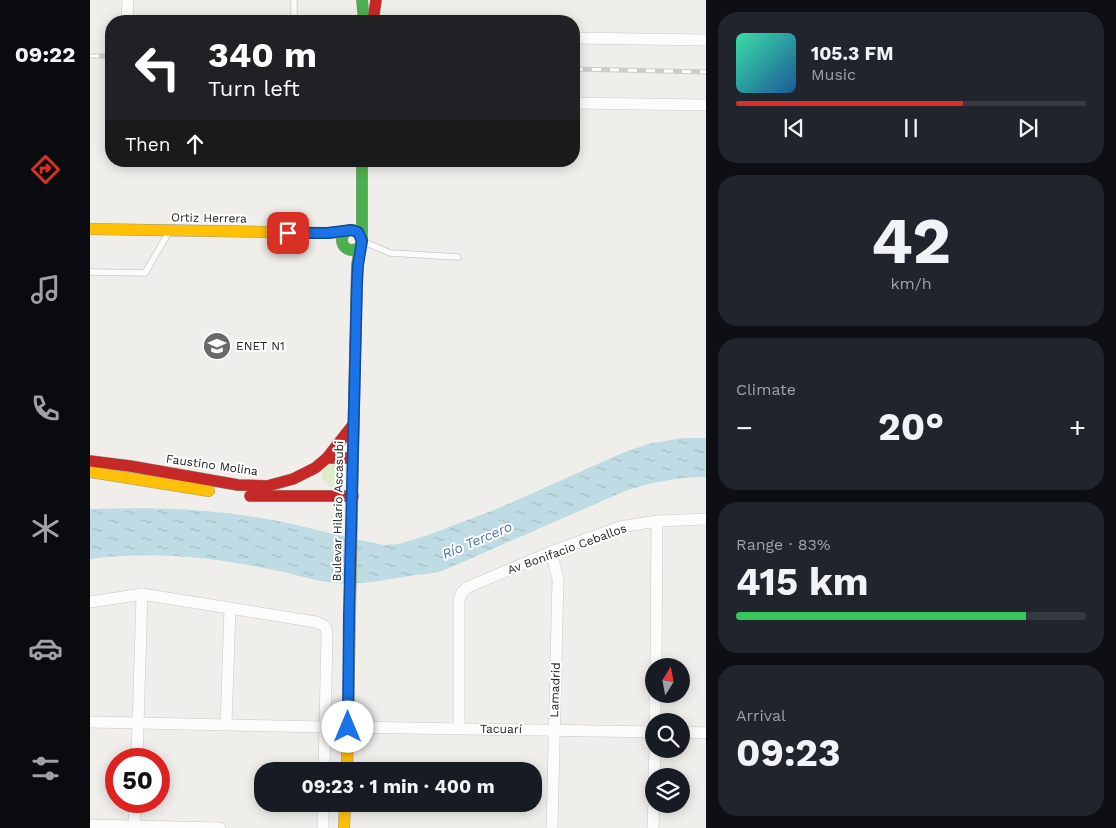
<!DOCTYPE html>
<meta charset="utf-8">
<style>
body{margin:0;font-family:"Work Sans",sans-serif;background:#20242c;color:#f1f3f6;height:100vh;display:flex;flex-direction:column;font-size:19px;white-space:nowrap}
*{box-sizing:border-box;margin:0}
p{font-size:16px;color:#9ea1a6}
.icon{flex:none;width:28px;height:28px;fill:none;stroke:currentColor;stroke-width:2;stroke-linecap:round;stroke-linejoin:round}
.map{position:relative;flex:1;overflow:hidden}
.side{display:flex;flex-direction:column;gap:12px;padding:12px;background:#0d0f14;width:410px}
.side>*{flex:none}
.top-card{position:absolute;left:15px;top:15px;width:475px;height:152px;border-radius:20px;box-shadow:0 2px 12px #0003;background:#202124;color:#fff;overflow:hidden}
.needle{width:32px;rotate:11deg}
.tools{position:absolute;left:555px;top:658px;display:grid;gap:10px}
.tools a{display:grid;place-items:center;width:45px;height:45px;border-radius:50%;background:#171b24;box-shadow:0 2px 12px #0003;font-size:25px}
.speed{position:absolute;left:15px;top:748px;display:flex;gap:10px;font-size:25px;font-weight:700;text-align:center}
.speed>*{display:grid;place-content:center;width:65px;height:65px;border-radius:50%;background:#171b24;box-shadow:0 2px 12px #0003;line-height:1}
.speed .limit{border:8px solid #d22;background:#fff;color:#111}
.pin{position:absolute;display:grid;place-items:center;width:42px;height:42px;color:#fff;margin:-21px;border-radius:10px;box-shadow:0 2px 8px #0006}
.me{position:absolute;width:55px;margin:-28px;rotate:0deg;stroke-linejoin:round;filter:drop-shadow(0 0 4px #0008)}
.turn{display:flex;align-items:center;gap:18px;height:105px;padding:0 20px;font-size:22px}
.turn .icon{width:65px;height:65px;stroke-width:2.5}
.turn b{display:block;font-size:35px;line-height:42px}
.then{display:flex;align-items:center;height:48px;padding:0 20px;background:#0003;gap:10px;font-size:19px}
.big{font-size:38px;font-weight:700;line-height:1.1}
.side .card{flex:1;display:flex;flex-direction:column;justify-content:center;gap:8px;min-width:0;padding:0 18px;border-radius:20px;background:#20242c}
.side .dial{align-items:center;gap:0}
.dial b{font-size:65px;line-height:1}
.song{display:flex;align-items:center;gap:15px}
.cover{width:60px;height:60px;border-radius:8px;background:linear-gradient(135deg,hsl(160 70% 55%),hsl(210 70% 35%))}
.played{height:5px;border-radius:2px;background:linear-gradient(90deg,#d93025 65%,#363941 65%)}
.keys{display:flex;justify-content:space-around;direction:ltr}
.heat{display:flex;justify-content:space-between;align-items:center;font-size:28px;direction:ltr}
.charge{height:8px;border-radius:4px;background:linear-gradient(90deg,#34c759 83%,#363941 0)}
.trip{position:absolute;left:164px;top:762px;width:288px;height:50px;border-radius:20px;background:#171b24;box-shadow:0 2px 12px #0003;font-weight:700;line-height:50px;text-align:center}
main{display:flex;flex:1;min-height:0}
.menu{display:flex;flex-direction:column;width:90px;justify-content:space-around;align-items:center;background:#090b0e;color:#9ea1a6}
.menu .icon{width:35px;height:35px}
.menu .on{color:#d93025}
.menu b{font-size:22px;color:#f1f3f6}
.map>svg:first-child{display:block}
.grass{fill:#ddeccb}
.water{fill:url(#water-ripples)}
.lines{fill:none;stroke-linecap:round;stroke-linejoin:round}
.lane-casing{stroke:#c9c8c7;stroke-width:7}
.street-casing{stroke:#c9c8c7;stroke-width:12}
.fast-casing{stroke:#999a82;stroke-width:12}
.slow-casing{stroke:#999a82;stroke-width:12}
.jam-casing{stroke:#999a82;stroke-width:12}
.lane{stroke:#fdfcfc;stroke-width:5.5}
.street{stroke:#fdfcfc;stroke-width:11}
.fast{stroke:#4caf50;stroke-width:11}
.slow{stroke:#ffc107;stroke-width:11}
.jam{stroke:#c62828;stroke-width:11}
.rail-casing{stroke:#ccc;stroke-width:5}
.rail{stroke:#fff;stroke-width:3;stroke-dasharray:9;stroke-linecap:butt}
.route-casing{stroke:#114b97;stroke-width:12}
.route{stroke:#1a73e8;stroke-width:9}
.labels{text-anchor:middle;stroke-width:4;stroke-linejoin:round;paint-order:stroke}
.street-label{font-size:12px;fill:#222;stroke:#fff}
.poi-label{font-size:12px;fill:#222;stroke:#fff;text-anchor:start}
.water-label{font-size:14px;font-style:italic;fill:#4a7aab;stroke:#fff}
</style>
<main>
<nav class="menu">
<b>09:22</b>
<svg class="icon on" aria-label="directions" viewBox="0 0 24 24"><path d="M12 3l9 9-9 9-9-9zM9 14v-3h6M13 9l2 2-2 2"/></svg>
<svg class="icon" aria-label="music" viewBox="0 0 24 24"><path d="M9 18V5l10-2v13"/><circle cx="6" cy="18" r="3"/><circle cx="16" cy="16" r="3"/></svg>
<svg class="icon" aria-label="phone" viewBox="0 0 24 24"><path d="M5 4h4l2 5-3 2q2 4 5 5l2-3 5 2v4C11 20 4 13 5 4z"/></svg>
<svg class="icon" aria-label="climate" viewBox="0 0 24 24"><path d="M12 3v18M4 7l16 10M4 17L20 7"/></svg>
<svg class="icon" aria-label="car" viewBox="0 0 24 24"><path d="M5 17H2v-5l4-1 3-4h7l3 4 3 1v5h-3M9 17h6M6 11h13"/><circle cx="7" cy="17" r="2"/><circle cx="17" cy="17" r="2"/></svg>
<svg class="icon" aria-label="filters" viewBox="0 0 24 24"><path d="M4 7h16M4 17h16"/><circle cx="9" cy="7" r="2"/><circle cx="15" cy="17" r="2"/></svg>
</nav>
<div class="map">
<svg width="616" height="828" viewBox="0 0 616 828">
<defs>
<pattern id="water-ripples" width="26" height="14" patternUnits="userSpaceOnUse" patternTransform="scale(1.25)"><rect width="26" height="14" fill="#bfdbe3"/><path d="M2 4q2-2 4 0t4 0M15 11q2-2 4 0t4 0" fill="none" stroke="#a4bcc2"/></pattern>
</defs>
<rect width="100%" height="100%" fill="#f0eeeb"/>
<!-- grass -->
<polygon class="grass" points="237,463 254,463 254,486 250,489 240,487 232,479 232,470"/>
<!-- water -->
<path class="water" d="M593,438H616V477C588,477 562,482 535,491L352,571C341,574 330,574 319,576C295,580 271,585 246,583C224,581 201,573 179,569C121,557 59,551 0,559V509C58,507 113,508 171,518C212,525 252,537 294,545L309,544L338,535L409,508L530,454L558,444Z"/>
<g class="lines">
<defs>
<g id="lane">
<polyline points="204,21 204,0"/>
<polyline points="272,241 300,253 368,257"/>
<polyline points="0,272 55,273 79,232"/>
</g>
<g id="street">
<polyline points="37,21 38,0"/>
<polyline points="484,38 616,40"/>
<polyline points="484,103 616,105"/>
<polyline points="461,552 468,579 462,828"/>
<polyline points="0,602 52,594 226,622 235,626 237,634 234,771"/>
<polyline points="566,666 567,521"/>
<polyline points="565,721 565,694"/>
<polyline points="0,722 235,727"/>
<polyline points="136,725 140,608"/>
<polyline points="258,727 564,732"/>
<polyline points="369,728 369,600 372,592 378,587 461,552 530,527 567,521 616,519"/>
<polyline points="591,732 616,733"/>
<polyline points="47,759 52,594"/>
<polyline points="564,776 565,749"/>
<polyline points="0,825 130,828"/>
<polyline points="44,828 45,801"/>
<polyline points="233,828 233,804"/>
<polyline points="563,828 564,802"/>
</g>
<g id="fast">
<polyline points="272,0 274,21"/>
<polyline points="272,161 272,237"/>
<circle cx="262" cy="240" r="10"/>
<polyline points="264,404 267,265 270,247"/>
</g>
<g id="slow">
<polyline points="0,229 238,233 257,231"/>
<polyline points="0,472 119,491"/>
<polyline points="257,771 264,404"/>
<polyline points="254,828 255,804"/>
</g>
<g id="jam">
<polyline points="283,21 286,0"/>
<polyline points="237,458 263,425"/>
<polyline points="0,461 40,466 148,485 177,486 203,479 225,468 237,458 263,458"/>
<polyline points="160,496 263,496"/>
</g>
</defs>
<!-- lane casing -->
<use href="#lane" class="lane-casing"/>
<!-- street casing -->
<use href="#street" class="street-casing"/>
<!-- fast casing -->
<use href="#fast" class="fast-casing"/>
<!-- slow casing -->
<use href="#slow" class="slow-casing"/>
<!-- jam casing -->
<use href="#jam" class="jam-casing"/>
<!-- lane -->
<use href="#lane" class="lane"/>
<!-- street -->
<use href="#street" class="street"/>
<!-- fast -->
<use href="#fast" class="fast"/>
<!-- slow -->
<use href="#slow" class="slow"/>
<!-- jam -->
<use href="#jam" class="jam"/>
<defs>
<g id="rail">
<polyline points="0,56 21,56"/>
<polyline points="484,69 616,72"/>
</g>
</defs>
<!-- rail casing -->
<use href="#rail" class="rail-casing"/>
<!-- rail -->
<use href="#rail" class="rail"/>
</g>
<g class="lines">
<defs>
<polyline id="route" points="198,233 238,233 261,230 268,232 272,241 268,265 267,283 259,616 258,727"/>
</defs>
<!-- route casing -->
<use href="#route" class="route-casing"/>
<!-- route -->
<use href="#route" class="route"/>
</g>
<!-- icons -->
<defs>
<symbol id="school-disc" viewBox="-11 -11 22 22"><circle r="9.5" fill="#6a6968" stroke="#fff"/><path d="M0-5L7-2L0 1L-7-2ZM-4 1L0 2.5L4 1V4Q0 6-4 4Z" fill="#fff"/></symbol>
</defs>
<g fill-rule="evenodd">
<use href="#school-disc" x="111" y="330" width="32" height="32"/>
</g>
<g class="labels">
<!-- street labels -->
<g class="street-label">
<text transform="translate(119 218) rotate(1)" y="4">Ortiz Herrera</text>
<text transform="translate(122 465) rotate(8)" y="4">Faustino Molina</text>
<text transform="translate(248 511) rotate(-89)" y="4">Bulevar Hilario Ascasubi</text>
<text transform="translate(477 549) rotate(-20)" y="4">Av Bonifacio Ceballos</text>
<text transform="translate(465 690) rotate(-88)" y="4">Lamadrid</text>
<text transform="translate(411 729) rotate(1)" y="4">Tacuarí</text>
</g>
<!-- poi labels -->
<g class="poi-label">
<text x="146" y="350">ENET N1</text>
</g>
<!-- water labels -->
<g class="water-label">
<text transform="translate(387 540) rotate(-23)" y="5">Río Tercero</text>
</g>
</g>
</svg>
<div class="tools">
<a><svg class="needle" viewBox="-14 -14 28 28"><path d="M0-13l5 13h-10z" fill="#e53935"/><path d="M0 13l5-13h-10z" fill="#9ea1a6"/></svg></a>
<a><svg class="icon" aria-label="search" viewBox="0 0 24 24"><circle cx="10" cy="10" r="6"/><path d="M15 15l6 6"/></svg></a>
<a><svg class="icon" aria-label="layers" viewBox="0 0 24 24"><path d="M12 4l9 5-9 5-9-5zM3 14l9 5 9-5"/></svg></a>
</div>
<div class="speed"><div class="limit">50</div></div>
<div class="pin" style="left:198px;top:233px;background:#d93025"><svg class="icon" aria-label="arrive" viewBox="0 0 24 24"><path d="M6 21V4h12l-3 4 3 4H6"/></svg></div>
<svg class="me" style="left:258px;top:727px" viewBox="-20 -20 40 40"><circle r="19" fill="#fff"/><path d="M0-13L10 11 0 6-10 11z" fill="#1a73e8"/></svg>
<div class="trip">09:23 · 1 min · 400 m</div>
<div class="top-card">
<div class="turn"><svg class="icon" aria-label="left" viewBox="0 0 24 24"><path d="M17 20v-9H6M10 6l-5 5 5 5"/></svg><div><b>340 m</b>Turn left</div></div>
<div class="then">Then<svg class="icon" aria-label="ahead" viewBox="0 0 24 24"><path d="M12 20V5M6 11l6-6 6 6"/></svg></div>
</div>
</div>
<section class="side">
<div class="card">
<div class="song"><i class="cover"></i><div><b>105.3 FM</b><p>Music</p></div></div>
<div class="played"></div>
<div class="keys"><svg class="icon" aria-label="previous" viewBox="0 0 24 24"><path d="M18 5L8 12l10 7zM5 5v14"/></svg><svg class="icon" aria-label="pause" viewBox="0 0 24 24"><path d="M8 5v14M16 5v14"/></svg><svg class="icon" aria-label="next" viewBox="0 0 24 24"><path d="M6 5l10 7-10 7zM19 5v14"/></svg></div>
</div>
<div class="card dial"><b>42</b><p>km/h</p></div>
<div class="card"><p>Climate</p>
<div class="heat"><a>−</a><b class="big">20°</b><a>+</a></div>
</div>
<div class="card"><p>Range · 83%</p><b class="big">415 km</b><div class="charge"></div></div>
<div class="card"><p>Arrival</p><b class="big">09:23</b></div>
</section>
</main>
